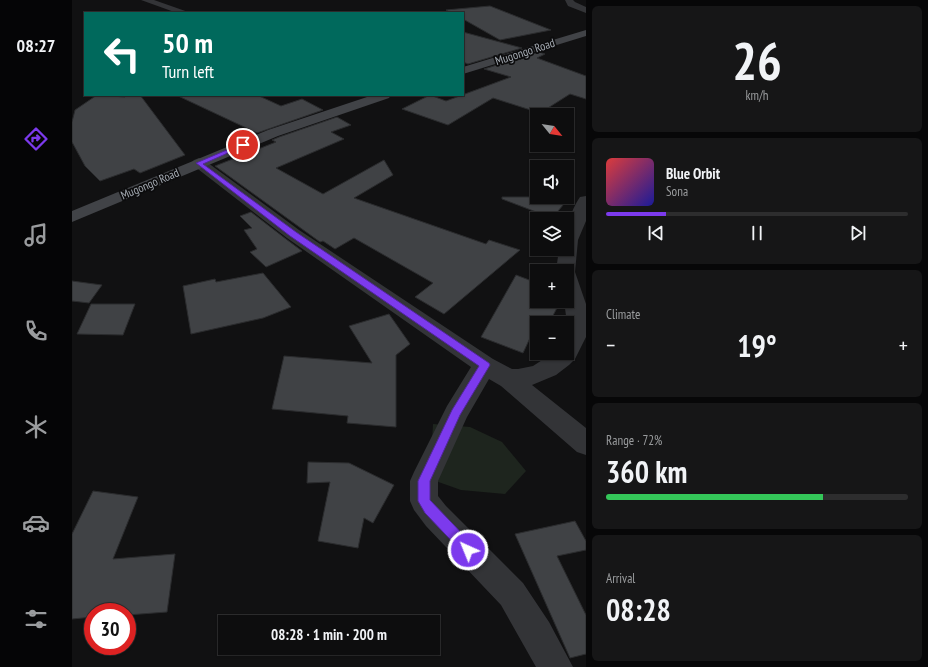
<!DOCTYPE html>
<meta charset="utf-8">
<style>
body{margin:0;font-family:"PT Sans Narrow",sans-serif;background:#161617;color:#f1f3f6;height:100vh;display:flex;flex-direction:column;font-size:15px;white-space:nowrap}
*{box-sizing:border-box;margin:0}
p{font-size:13px;color:#9a9c9e}
.icon{flex:none;width:22px;height:22px;fill:none;stroke:currentColor;stroke-width:2;stroke-linecap:round;stroke-linejoin:round}
.map{position:relative;flex:1;overflow:hidden}
.drawer{display:flex;flex-direction:column;gap:6px;padding:6px;background:#070708;width:342px}
.drawer>*{flex:none}
.top-card{position:absolute;left:12px;top:12px;width:380px;height:84px;border-radius:0px;box-shadow:0 1px 3px #0004,0 0 0 1px #2d2d2e;background:#00695c;color:#fff;overflow:hidden}
.needle{width:26px;rotate:120deg}
.fabs{position:absolute;left:458px;top:108px;display:grid;gap:8px}
.fabs a{display:grid;place-items:center;width:44px;height:44px;border-radius:0px;background:#0d0d0e;box-shadow:0 1px 3px #0004,0 0 0 1px #2d2d2e;font-size:20px}
.speed{position:absolute;left:12px;top:603px;display:flex;gap:8px;font-size:20px;font-weight:700;text-align:center}
.speed>*{display:grid;place-content:center;width:52px;height:52px;border-radius:50%;background:#0d0d0e;box-shadow:0 1px 3px #0004,0 0 0 1px #2d2d2e;line-height:1}
.speed .limit{border:6px solid #d22;background:#fff;color:#111}
.pin{position:absolute;display:grid;place-items:center;width:34px;height:34px;color:#fff;margin:-17px;border:2px solid #fff;border-radius:50%;box-shadow:0 1px 4px #0007}
.me{position:absolute;width:44px;margin:-22px;rotate:316deg;stroke-linejoin:round;filter:drop-shadow(0 0 3px #0008)}
.turn{display:flex;align-items:center;gap:14px;height:84px;padding:0 12px;font-size:18px}
.turn .icon{width:52px;height:52px;stroke-width:2.5}
.turn b{display:block;font-size:28px;line-height:34px}
.big{font-size:30px;font-weight:700;line-height:1.1}
.drawer .card{flex:1;display:flex;flex-direction:column;justify-content:center;gap:6px;min-width:0;padding:0 14px;border-radius:6px;background:#161617}
.drawer .dial{align-items:center;gap:0}
.dial b{font-size:52px;line-height:1}
.song{display:flex;align-items:center;gap:12px}
.cover{width:48px;height:48px;border-radius:6px;background:linear-gradient(135deg,hsl(0 70% 55%),hsl(240 70% 35%))}
.played{height:4px;border-radius:2px;background:linear-gradient(90deg,#7c3aed 20%,#2d2d2e 20%)}
.keys{display:flex;justify-content:space-around;direction:ltr}
.heat{display:flex;justify-content:space-between;align-items:center;font-size:22px;direction:ltr}
.charge{height:6px;border-radius:3px;background:linear-gradient(90deg,#34c759 72%,#2d2d2e 0)}
.trip{position:absolute;left:146px;top:615px;width:222px;height:40px;border-radius:0px;background:#0d0d0e;box-shadow:0 1px 3px #0004,0 0 0 1px #2d2d2e;font-weight:700;line-height:40px;text-align:center}
main{display:flex;flex:1;min-height:0}
.tab-bar{display:flex;flex-direction:column;width:72px;justify-content:space-around;align-items:center;background:#050506;color:#9a9c9e}
.tab-bar .icon{width:28px;height:28px}
.tab-bar .on{color:#7c3aed}
.tab-bar b{font-size:18px;color:#f1f3f6}
.map>svg:first-child{display:block}
.green{fill:#1e251e}
.building{fill:#404245;stroke:#2b2c2e}
.lines{fill:none;stroke-linecap:round;stroke-linejoin:round}
.street{fill:#333437;fill-rule:evenodd}
.secondary{fill:#414347;fill-rule:evenodd}
.route{fill:#7c3aed;stroke:#51269a}
.labels{text-anchor:middle;stroke-width:3.5;stroke-linejoin:round;paint-order:stroke}
.far-street-label{font-size:12px;fill:#a4aab2;stroke:#0c0c0d}
</style>
<main>
<nav class="tab-bar">
<b>08:27</b>
<svg class="icon on" aria-label="directions" viewBox="0 0 24 24"><path d="M12 3l9 9-9 9-9-9zM9 14v-3h6M13 9l2 2-2 2"/></svg>
<svg class="icon" aria-label="music" viewBox="0 0 24 24"><path d="M9 18V5l10-2v13"/><circle cx="6" cy="18" r="3"/><circle cx="16" cy="16" r="3"/></svg>
<svg class="icon" aria-label="phone" viewBox="0 0 24 24"><path d="M5 4h4l2 5-3 2q2 4 5 5l2-3 5 2v4C11 20 4 13 5 4z"/></svg>
<svg class="icon" aria-label="climate" viewBox="0 0 24 24"><path d="M12 3v18M4 7l16 10M4 17L20 7"/></svg>
<svg class="icon" aria-label="car" viewBox="0 0 24 24"><path d="M5 17H2v-5l4-1 3-4h7l3 4 3 1v5h-3M9 17h6M6 11h13"/><circle cx="7" cy="17" r="2"/><circle cx="17" cy="17" r="2"/></svg>
<svg class="icon" aria-label="filters" viewBox="0 0 24 24"><path d="M4 7h16M4 17h16"/><circle cx="9" cy="7" r="2"/><circle cx="15" cy="17" r="2"/></svg>
</nav>
<div class="map">
<svg width="514" height="667" viewBox="0 0 514 667">
<rect width="100%" height="100%" fill="#111112"/>
<!-- green -->
<polygon class="green" points="361,424 398,427 430,442 454,471 433,494 389,490 358,479"/>
<!-- building -->
<g class="building">
<polygon points="418,6 479,30 428,40 391,19 391,13 379,13 374,10"/>
<polygon points="391,32 450,48 396,64 391,62"/>
<polygon points="467,52 473,54 465,58 514,76 514,99 498,94 468,113 421,98 376,125 330,109 358,95 374,101 439,77 412,69"/>
<polygon points="25,95 53,97 53,95 68,95 113,155 68,173 62,169 28,181 13,166 0,142 0,122 3,110"/>
<polygon points="104,95 185,95 209,106 230,99 251,110 185,133"/>
<polygon points="265,117 279,125 259,132 272,139 204,168 251,194 312,160 321,175 282,198 414,244 417,240 448,250 372,314 343,297 361,283 282,238 263,249 251,241 248,242 143,166 204,142 200,140 207,137"/>
<polygon points="430,197 498,197 480,218 430,199"/>
<polygon points="179,212 214,239 230,251 194,267 178,252 185,249 172,230 180,228 168,216"/>
<polygon points="191,273 219,307 191,318 119,334 111,286 143,279 144,282"/>
<polygon points="444,275 465,283 465,301 472,301 486,306 477,323 465,323 451,353 409,337"/>
<polygon points="0,281 30,285 17,303 0,301"/>
<polygon points="19,304 63,304 51,335 5,334"/>
<polygon points="317,314 338,344 324,355 324,427 275,423 276,416 200,409 212,356 300,363 277,326"/>
<polygon points="236,462 277,463 322,485 301,523 292,518 286,548 246,541 258,482 235,483"/>
<polygon points="21,491 66,497 41,559 103,554 95,612 55,615 55,612 21,612 21,617 0,619 0,534"/>
<polygon points="503,521 514,541 514,550 485,556 514,615 514,654 498,658 443,534"/>
</g>
<g class="lines">
<!-- street -->
<g class="street">
<polygon points="69,0 82,0 119,13 105,13"/>
<polygon points="493,0 501,0 503,2 514,7 514,13 496,6"/>
<path d="M127,158L132,160L227,230L421,359L440,369H446L461,366L481,353H495V323L492,301H495V271H484L487,249H495C495,229 496,215 508,197L514,196V221L506,240L503,272L514,304V337L503,359L497,365L484,375L460,385L514,428V455L505,452L429,386L417,379L395,417L366,481V496L374,506L451,583L477,622L501,667H464L429,605L354,526L342,510L338,501V481L342,472L375,406L399,367L215,238L122,166L119,163L122,160Z"/>
</g>
<!-- secondary -->
<g class="secondary">
<polygon points="514,30 514,36 391,74 391,67"/>
<polygon points="301,95 319,95 317,98 206,136 0,222 0,211 196,130"/>
</g>
</g>
<!-- route -->
<polygon class="route" points="169,144 174,145 131,164 224,232 417,363 418,365 388,415 358,481 358,500 401,545 403,550 401,554 396,556 392,554 353,513 346,501 346,481 380,410 407,366 218,236 124,163"/>
<g class="labels">
<!-- far-street labels -->
<g class="far-street-label">
<text transform="translate(453 52) rotate(-18)" y="4">Mugongo Road</text>
<text transform="translate(78 184) rotate(-23)" y="4">Mugongo Road</text>
</g>
</g>
</svg>
<div class="fabs">
<a><svg class="needle" viewBox="-14 -14 28 28"><path d="M0-13l5 13h-10z" fill="#e53935"/><path d="M0 13l5-13h-10z" fill="#9a9c9e"/></svg></a>
<a><svg class="icon" aria-label="sound" viewBox="0 0 24 24"><path d="M4 9h4l5-4v14l-5-4H4zM17 9q2 3 0 6"/></svg></a>
<a><svg class="icon" aria-label="layers" viewBox="0 0 24 24"><path d="M12 4l9 5-9 5-9-5zM3 14l9 5 9-5"/></svg></a>
<a>+</a>
<a>−</a>
</div>
<div class="speed"><div class="limit">30</div></div>
<div class="pin" style="left:171px;top:145px;background:#d93025"><svg class="icon" aria-label="arrive" viewBox="0 0 24 24"><path d="M6 21V4h12l-3 4 3 4H6"/></svg></div>
<svg class="me" style="left:396px;top:550px" viewBox="-20 -20 40 40"><circle r="17" fill="#7c3aed" stroke="#fff" stroke-width="3"/><path d="M0-11L8 9 0 5-8 9z" fill="#fff"/></svg>
<div class="trip">08:28 · 1 min · 200 m</div>
<div class="top-card">
<div class="turn"><svg class="icon" aria-label="left" viewBox="0 0 24 24"><path d="M17 20v-9H6M10 6l-5 5 5 5"/></svg><div><b>50 m</b>Turn left</div></div>
</div>
</div>
<section class="drawer">
<div class="card dial"><b>26</b><p>km/h</p></div>
<div class="card">
<div class="song"><i class="cover"></i><div><b>Blue Orbit</b><p>Sona</p></div></div>
<div class="played"></div>
<div class="keys"><svg class="icon" aria-label="previous" viewBox="0 0 24 24"><path d="M18 5L8 12l10 7zM5 5v14"/></svg><svg class="icon" aria-label="pause" viewBox="0 0 24 24"><path d="M8 5v14M16 5v14"/></svg><svg class="icon" aria-label="next" viewBox="0 0 24 24"><path d="M6 5l10 7-10 7zM19 5v14"/></svg></div>
</div>
<div class="card"><p>Climate</p>
<div class="heat"><a>−</a><b class="big">19°</b><a>+</a></div>
</div>
<div class="card"><p>Range · 72%</p><b class="big">360 km</b><div class="charge"></div></div>
<div class="card"><p>Arrival</p><b class="big">08:28</b></div>
</section>
</main>
